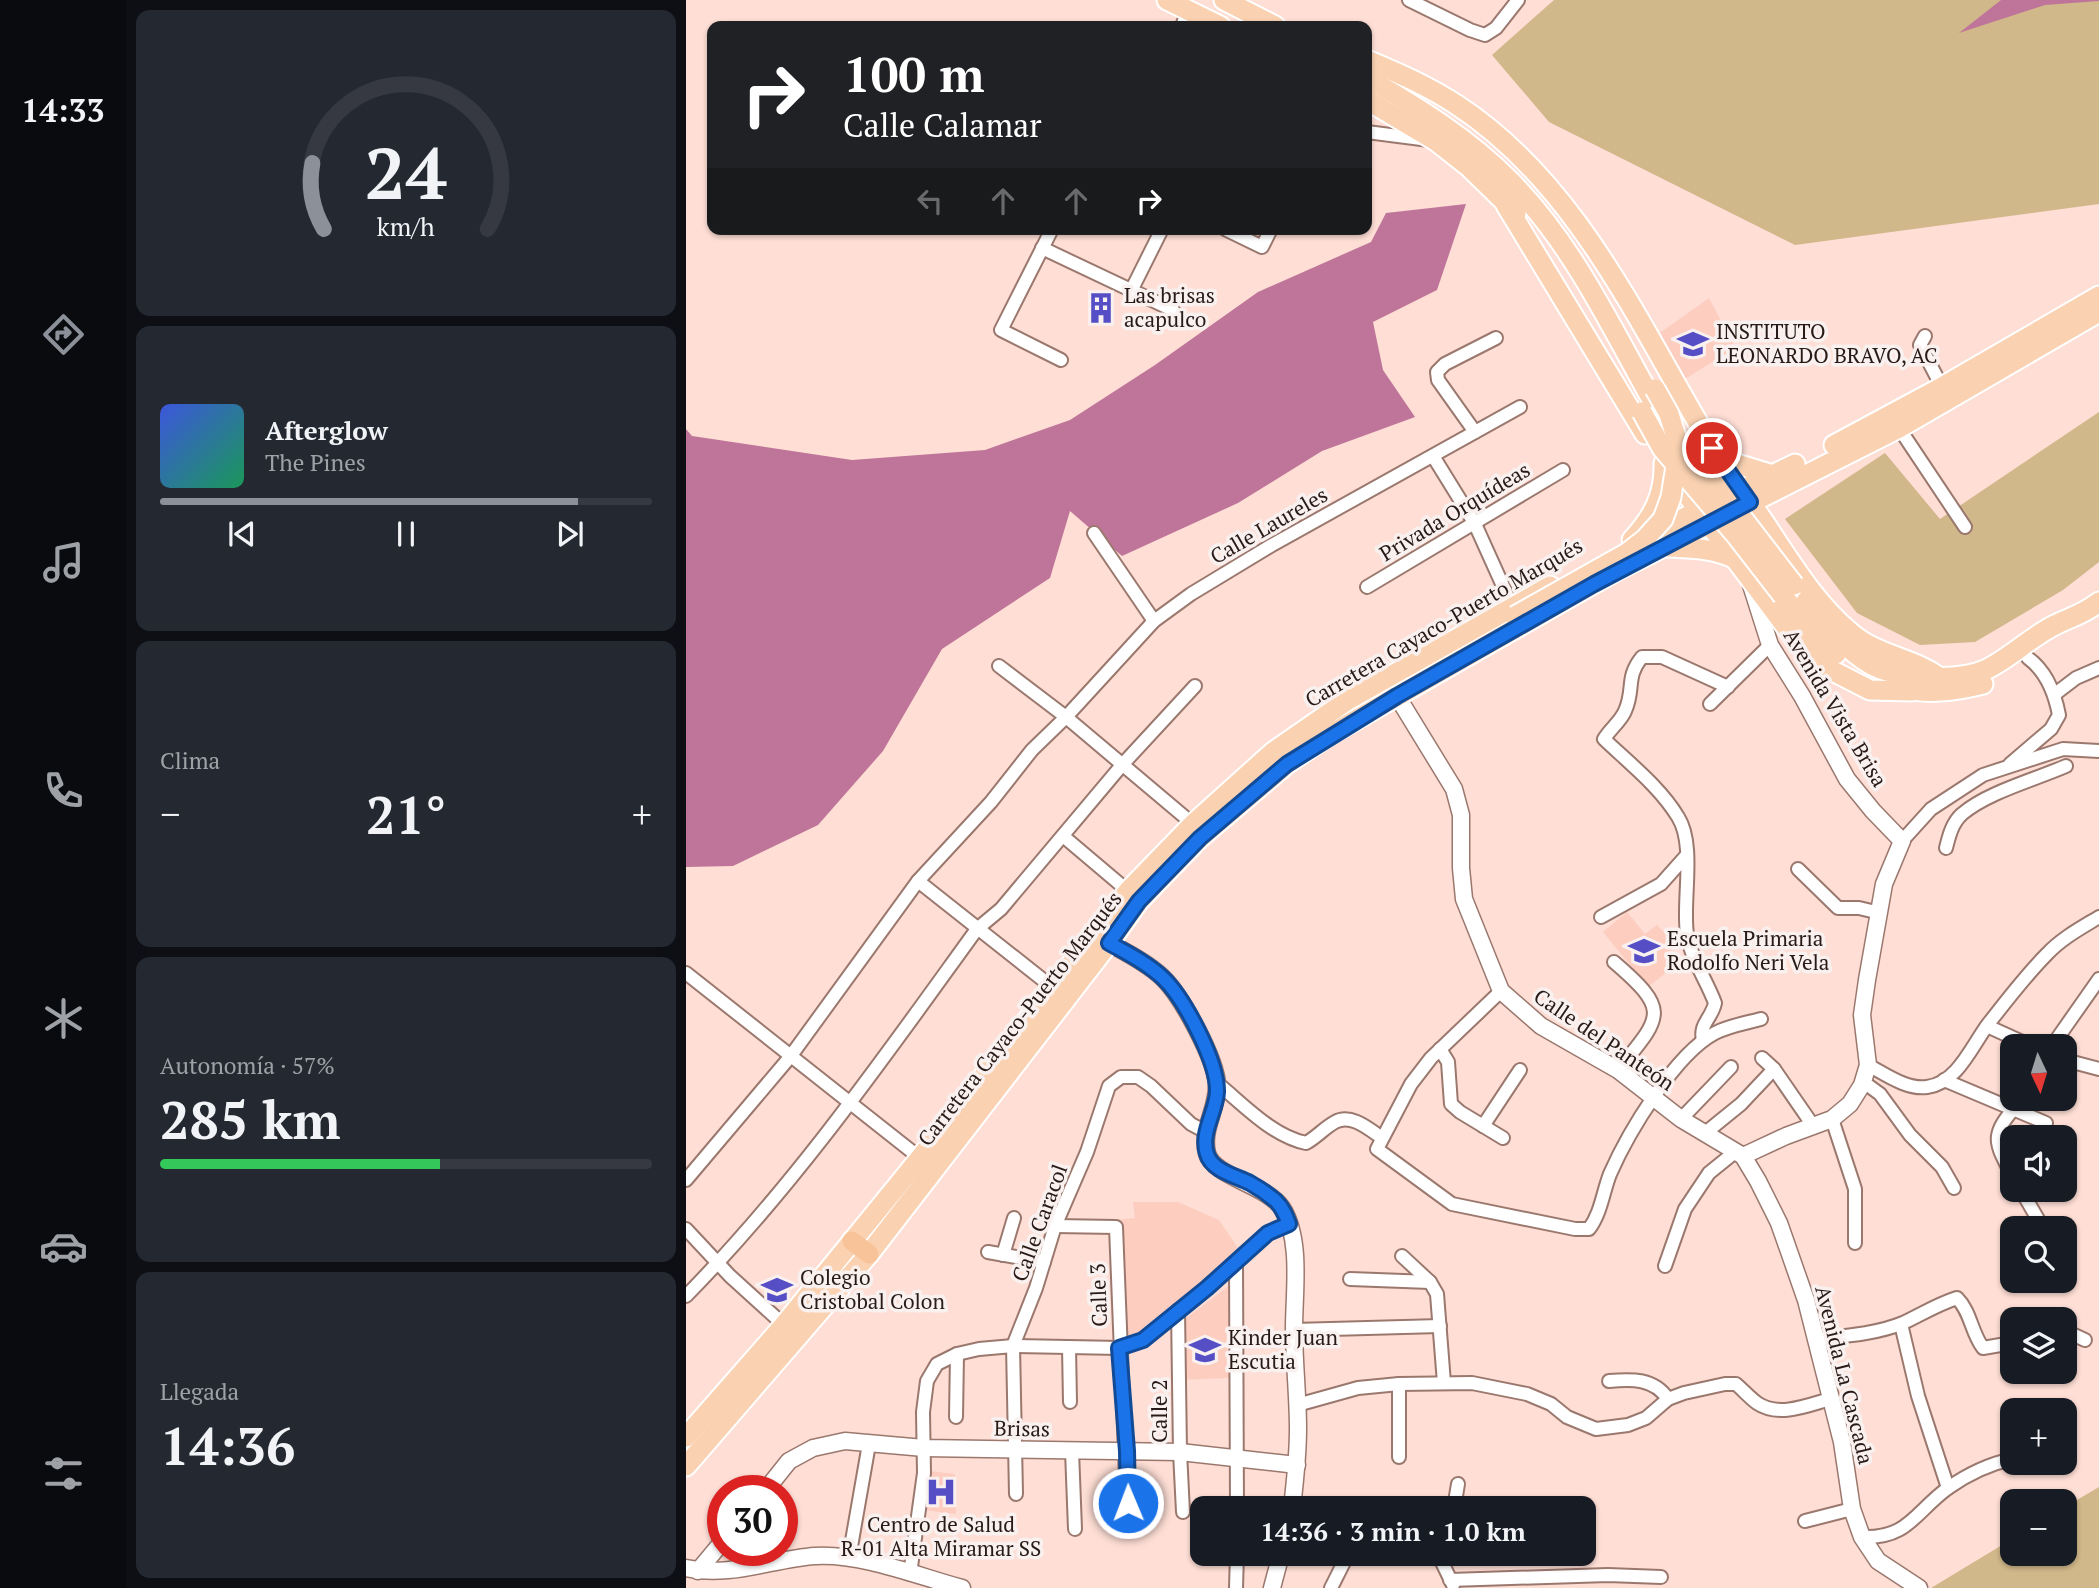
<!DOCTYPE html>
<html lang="es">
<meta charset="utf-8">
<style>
body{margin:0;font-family:"PT Serif",serif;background:#242831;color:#f1f3f6;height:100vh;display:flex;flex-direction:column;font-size:26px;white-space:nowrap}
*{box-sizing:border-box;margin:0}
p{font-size:23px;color:#9ea1a6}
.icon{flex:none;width:38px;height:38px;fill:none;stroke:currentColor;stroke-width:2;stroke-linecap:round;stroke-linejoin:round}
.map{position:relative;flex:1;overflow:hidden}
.sheet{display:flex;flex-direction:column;gap:10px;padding:10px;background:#0d0f14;width:560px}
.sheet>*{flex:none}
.top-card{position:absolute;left:21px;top:21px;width:665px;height:214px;border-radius:14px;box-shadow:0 2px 5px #0004;background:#202124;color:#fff;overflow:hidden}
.needle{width:46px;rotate:176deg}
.tools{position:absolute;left:1314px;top:1034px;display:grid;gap:14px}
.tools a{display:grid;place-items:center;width:77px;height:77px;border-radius:14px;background:#171b24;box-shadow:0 2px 5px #0004;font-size:35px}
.speed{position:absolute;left:21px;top:1475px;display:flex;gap:14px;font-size:35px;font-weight:700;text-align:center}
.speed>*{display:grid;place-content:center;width:91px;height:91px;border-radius:50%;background:#171b24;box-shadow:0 2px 5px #0004;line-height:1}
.speed .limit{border:10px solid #d22;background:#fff;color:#111}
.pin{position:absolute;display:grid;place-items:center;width:60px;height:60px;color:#fff;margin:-30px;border:4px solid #fff;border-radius:50%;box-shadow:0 2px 7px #0007}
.me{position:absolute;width:77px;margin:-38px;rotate:359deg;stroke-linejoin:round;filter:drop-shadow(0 0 5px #0008)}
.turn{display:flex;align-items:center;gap:24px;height:147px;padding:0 21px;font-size:32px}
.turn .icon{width:91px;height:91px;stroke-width:2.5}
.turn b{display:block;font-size:49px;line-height:60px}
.lanes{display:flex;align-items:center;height:66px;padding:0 21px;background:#0003;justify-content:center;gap:35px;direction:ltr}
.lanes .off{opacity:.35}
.big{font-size:52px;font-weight:700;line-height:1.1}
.sheet .widget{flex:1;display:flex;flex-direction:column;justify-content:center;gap:10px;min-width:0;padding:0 24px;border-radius:14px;background:#242831}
.sheet .dial{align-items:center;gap:0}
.dial svg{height:182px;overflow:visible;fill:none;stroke:#363941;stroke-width:7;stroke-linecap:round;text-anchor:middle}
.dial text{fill:#f1f3f6;stroke:none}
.song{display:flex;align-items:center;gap:21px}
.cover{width:84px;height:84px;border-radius:10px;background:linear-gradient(135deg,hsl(230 70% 55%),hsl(150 70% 35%))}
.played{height:7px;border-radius:4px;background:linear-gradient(90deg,#8c9099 85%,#363941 85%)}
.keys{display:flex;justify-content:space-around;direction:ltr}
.heat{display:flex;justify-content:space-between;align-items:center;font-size:38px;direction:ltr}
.charge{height:10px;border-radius:5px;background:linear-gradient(90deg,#34c759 57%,#363941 0)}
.trip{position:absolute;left:504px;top:1496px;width:406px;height:70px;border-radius:14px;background:#171b24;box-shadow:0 2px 5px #0004;font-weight:700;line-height:70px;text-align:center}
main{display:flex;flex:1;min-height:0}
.menu{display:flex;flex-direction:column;width:126px;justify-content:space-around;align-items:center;background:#090b0e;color:#9ea1a6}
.menu .icon{width:49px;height:49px}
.menu .selected{color:#8c9099}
.menu b{font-size:32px;color:#f1f3f6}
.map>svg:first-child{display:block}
.built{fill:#fdcdc0}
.green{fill:#d1b88a}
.water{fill:#bf7599}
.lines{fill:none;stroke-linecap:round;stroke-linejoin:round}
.minor-casing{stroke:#9b786e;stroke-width:16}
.tertiary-casing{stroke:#9b786e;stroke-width:19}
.primary-casing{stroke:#fff;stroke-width:23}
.trunk-casing{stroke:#fff;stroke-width:23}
.minor{stroke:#fff;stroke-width:12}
.tertiary{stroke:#fff;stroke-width:16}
.primary{stroke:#fad2b2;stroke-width:19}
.trunk{stroke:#f8c398;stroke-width:19}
.primary-bridge-casing{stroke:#fff;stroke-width:23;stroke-linecap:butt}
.primary-bridge{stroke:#fad2b2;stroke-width:19}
.route-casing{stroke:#114b97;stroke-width:18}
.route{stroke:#1a73e8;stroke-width:12}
.labels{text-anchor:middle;stroke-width:7;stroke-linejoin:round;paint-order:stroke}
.poi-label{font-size:21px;fill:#281a16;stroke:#f9f1ef;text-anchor:start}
.street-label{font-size:21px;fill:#281a16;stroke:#f9f1ef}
</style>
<main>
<nav class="menu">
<b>14:33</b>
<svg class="icon selected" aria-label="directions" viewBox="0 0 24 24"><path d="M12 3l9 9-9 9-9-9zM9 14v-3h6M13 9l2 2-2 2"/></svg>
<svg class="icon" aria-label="music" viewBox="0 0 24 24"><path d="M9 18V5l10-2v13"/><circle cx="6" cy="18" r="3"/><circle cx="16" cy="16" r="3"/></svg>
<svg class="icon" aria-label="phone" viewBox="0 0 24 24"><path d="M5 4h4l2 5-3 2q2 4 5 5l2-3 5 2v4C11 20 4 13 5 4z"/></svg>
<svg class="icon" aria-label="climate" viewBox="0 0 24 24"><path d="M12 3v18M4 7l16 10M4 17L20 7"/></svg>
<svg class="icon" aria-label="car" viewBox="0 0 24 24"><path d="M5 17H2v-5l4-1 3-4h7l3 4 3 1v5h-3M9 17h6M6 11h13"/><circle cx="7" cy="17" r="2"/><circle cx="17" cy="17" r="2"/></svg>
<svg class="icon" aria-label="filters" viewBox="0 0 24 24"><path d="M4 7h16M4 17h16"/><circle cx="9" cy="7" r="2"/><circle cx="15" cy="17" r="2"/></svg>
</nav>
<section class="sheet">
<div class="widget dial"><svg viewBox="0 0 100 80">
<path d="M14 69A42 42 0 1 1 86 69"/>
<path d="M14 69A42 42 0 0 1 9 40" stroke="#8c9099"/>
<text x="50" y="56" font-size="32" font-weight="700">24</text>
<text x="50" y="72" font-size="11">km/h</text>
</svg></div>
<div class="widget">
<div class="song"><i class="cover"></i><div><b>Afterglow</b><p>The Pines</p></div></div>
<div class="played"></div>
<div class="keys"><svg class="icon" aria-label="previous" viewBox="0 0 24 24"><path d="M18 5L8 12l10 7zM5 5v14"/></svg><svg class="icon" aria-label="pause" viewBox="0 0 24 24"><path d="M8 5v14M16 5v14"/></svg><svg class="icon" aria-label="next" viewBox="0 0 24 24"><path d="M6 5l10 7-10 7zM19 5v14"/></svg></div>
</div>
<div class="widget"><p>Clima</p>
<div class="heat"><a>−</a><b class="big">21°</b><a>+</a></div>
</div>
<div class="widget"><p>Autonomía · 57%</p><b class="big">285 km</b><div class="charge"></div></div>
<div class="widget"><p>Llegada</p><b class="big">14:36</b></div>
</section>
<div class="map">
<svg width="1413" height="1588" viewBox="0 0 1413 1588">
<rect width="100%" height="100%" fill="#feded5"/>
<!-- built -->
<g class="built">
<polygon points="1023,298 1049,348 994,382 964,340"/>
<polygon points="941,912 959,934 971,925 990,946 978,956 987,967 962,987 917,932"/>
<polygon points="447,1202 492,1202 533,1220 552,1248 550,1255 452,1334 438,1340 431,1220 449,1218"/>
<polygon points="544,1285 544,1378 495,1380 494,1323"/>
<polygon points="243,1471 269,1474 270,1514 238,1510"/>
</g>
<!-- green -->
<g class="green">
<polygon points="868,0 1413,0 1413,204 1109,245 863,122 806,55"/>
<polygon points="1413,412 1413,562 1377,590 1289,642 1234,645 1171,613 1099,519 1199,453 1254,519"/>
<polygon points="1413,1487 1413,1588 1245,1588 1326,1539 1326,1554 1379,1554 1379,1507"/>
</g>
<!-- water -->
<g class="water">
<polygon points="1315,0 1413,0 1413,1 1359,5 1273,33"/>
<polygon points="780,204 751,290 687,322 697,370 729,417 636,451 552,503 436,556 384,511 364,578 256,649 197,751 132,825 47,866 0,867 0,429 6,436 166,460 299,450 384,420 469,365 572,292 685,242 700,213"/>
</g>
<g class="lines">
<defs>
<g id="minor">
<polyline points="723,0 784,30 799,35 810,28 832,0"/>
<polyline points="496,26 502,11"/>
<polyline points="681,132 743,140"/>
<polyline points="366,229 315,330 375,360"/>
<polyline points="539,229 576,247 585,229"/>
<polyline points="356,248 487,310"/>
<polyline points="445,291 476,229"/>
<polyline points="1239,336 1234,345 1256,387"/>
<polyline points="1213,428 1279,527"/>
<polyline points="789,432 752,380 751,372 759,364 810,338"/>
<polyline points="747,456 789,524 826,606"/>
<polyline points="408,533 468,621"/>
<polyline points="681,587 877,470"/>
<polyline points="313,666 380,717 507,824"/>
<polyline points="1369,694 1390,678 1413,668"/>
<polyline points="1024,704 1084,645"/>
<path d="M1324,764L1365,729L1373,715C1369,694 1360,671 1342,658"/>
<polyline points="377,836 442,891"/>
<polyline points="1216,841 1245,809 1297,775 1377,749 1413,751"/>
<path d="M1260,848C1263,836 1266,823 1276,814C1302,792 1348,780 1380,766"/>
<polyline points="1112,869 1152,908 1173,908 1194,913"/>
<polyline points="232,881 366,987"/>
<polyline points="915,917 975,884 1000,856"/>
<path d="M928,962C985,1011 976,1016 932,1070"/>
<polyline points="0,973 234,1158"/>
<path d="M815,991L745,1058L725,1084L691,1149L766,1204L889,1229H903C915,1213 917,1192 924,1174C942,1133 989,1054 1029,1033C1042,1026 1060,1023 1075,1019"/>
<polyline points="1301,1026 1345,1046"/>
<path d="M1017,1040C1013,1024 1026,1018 1029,1003C1020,979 1005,959 1001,934C996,902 1010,845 992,817C974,787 943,763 918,739C924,729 935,721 939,711C949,689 939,678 956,657H976L1042,687"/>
<polyline points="1366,1046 1413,979"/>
<polyline points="754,1049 762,1062 765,1104 774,1112 817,1138"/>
<polyline points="1076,1058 1088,1069 1128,1127"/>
<polyline points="1379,1060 1413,1069"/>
<path d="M1182,1065C1199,1074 1221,1090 1241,1087C1272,1083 1286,1045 1303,1023C1321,1000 1340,975 1361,954C1376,938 1395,928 1413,917"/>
<polyline points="1258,1080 1360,1123"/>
<path d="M531,1083C557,1104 586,1136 620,1143C631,1137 638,1128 649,1122C665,1113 683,1129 696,1138"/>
<polyline points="1176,1085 1183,1086 1194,1094 1224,1135 1256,1167 1268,1188"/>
<polyline points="995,1119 1045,1067"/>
<polyline points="1146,1119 1169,1189 1169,1243"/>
<polyline points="797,1126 834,1070"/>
<polyline points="1018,1134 1055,1104 1088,1069"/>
<path d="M1326,1175C1311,1146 1303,1136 1327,1110"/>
<polyline points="0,1180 104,1057 232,881 305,802 346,750 380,717 468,621 505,594 586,545 834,407"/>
<polyline points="1335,1190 1357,1228"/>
<polyline points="369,1226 430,1227 442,1529"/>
<polyline points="0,1229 44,1276 98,1325"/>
<polyline points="302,1252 358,1262"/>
<polyline points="317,1255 328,1218"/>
<polyline points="716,1256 744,1282 751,1294 758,1383"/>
<polyline points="550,1262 551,1508"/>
<polyline points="979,1266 999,1209 1023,1173 1049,1152"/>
<polyline points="1379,1268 1381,1272"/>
<polyline points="664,1279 744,1282"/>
<path d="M0,1296C110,1184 199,1056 291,929L315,909L436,765L509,686"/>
<polyline points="492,1310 494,1452 497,1512"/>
<polyline points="1215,1324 1232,1396 1262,1488"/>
<polyline points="608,1330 754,1326"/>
<polyline points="1379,1335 1386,1334 1399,1340"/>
<path d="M1131,1339C1159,1336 1190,1334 1217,1323C1236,1314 1252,1304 1271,1298C1285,1312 1285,1332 1297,1348L1326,1343"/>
<polyline points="383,1347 384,1402"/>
<path d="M923,1381C946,1379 968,1378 982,1399"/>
<polyline points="713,1384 713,1457"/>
<path d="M611,1405L672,1388L713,1384L786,1383L841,1394L865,1404L881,1417L910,1429L942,1425L960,1418L982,1399L998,1393L1039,1384H1050C1057,1390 1064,1398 1071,1403C1093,1418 1122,1405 1144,1399"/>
<polyline points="270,1417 271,1354"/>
<polyline points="386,1451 389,1529"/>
<polyline points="330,1494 327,1346 350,1288 369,1226 401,1152 423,1086 435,1077 452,1077 465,1086 505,1124 520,1132"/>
<polyline points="763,1508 769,1502 772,1484"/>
<polyline points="1119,1521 1166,1509"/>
<path d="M1176,1537C1222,1539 1229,1512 1262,1488C1282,1474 1303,1464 1326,1459"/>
<polyline points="752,1554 767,1585"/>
<polyline points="163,1558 183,1444"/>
<polyline points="224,1574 238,1473 237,1412 241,1381 251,1364 271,1354 293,1349 327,1346 434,1348 457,1340 521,1288 582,1233 603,1224"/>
<polyline points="764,1580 922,1575 975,1577"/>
<polyline points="550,1588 551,1554"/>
<polyline points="645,1588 662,1554"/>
</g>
<g id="tertiary">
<polyline points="711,696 768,789 775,815 775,868 778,899 815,991 855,1026 932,1070 995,1119 1057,1156 1072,1181 1093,1223 1120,1300 1156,1442 1166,1509 1176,1537 1192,1561 1233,1588"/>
<path d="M423,943C441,953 461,963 476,977C495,995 530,1059 531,1085C532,1108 515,1129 521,1153C526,1176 581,1185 596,1208C616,1239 608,1292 608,1328C608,1362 612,1395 612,1429C612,1456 609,1482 606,1508"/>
<polyline points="1057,1156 1100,1136 1146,1119 1164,1104 1176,1085 1182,1065 1176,1015 1181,980 1198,884 1216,841 1187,811 1161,779 1116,696 1084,645 1065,585"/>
<polyline points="79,1491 103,1461 127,1448 159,1441 238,1448 494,1452 611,1465"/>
<path d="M0,1568C43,1578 86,1559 129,1556C176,1553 231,1576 276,1588"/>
<polyline points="12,1571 37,1541"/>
<polyline points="586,1588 595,1554"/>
</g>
<g id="primary">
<polyline points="481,0 534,26"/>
<polyline points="538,0 589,26"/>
<path d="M681,60C712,73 742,86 771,105C892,184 953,325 1025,445C1040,471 1059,495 1076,519C1102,558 1128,602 1164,632C1191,656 1225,657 1253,677"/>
<path d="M681,78C731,107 783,139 824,181C887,244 926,329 969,405"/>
<polyline points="681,100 750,141 783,167 830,213"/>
<polyline points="820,205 959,434"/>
<polyline points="1148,445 1256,387 1413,296"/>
<polyline points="1033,453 1051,464 1087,475"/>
<polyline points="981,468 1110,640 1143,669 1184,690 1226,691"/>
<polyline points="963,535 1109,464"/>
<path d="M946,540C967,517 979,495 978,463"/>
<path d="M982,547C1005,548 1026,548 1048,558"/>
<polyline points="1097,596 1134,641 1150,654"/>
<path d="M1120,601C1138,625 1158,648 1184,664C1210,679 1272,682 1299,670C1325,658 1345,636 1371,624C1387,616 1398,614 1413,602"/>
<path d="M1213,687C1241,695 1269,691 1297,684"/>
<polyline points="0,1437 98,1325 234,1158 442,891 507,824 587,752 662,700 864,586"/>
<polyline points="0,1466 183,1254 423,943 453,901 514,838 601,764 645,734 930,571 1213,428 1413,312"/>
</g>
<polyline id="trunk" points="166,1241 183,1254"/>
</defs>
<!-- minor casing -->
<use href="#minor" class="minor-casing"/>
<!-- tertiary casing -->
<use href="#tertiary" class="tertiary-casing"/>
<!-- primary casing -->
<use href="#primary" class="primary-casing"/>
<!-- trunk casing -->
<use href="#trunk" class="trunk-casing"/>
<!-- minor -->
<use href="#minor" class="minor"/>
<!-- tertiary -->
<use href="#tertiary" class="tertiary"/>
<!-- primary -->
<use href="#primary" class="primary"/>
<!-- trunk -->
<use href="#trunk" class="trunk"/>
<defs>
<g id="primary-bridge">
<polyline points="956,412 976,448 1049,534 1097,596"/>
<polyline points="990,439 1044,502 1108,585"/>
<polyline points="829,616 941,553 959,539 977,519 985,497 993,447 983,414 969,389"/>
</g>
</defs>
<!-- primary-bridge casing -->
<use href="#primary-bridge" class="primary-bridge-casing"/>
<!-- primary-bridge -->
<use href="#primary-bridge" class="primary-bridge"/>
</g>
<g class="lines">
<defs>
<path id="route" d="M442,1503L441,1451L433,1348L457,1340L521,1288L582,1233L603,1224C600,1216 597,1208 590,1201C583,1195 573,1188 564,1183C550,1176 526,1171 521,1154C514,1133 530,1112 531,1092C532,1062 498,998 477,978C461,963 441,953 423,943L453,901L514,838L601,764L711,696L908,584L1064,502L1026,448"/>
</defs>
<!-- route casing -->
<use href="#route" class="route-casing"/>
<!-- route -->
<use href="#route" class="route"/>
</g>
<!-- icons -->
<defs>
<symbol id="building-bare" viewBox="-9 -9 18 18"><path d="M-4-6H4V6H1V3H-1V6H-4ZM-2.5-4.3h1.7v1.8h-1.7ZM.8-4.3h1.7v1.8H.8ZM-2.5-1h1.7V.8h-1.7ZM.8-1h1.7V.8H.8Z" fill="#554ec5" stroke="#f9f1ef" stroke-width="2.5" paint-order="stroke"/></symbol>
<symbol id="school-bare" viewBox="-9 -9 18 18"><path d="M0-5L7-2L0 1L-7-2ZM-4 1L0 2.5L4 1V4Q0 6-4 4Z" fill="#554ec5" stroke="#f9f1ef" stroke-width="2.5" paint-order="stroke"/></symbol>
<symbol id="hospital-bare" viewBox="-9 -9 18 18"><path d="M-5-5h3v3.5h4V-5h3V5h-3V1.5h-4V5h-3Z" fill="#554ec5" stroke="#f9f1ef" stroke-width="2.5" paint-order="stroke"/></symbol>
</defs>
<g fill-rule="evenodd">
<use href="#building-bare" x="393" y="286" width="44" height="44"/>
<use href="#school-bare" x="985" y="322" width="44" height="44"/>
<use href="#school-bare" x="936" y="929" width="44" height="44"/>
<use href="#school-bare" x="69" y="1268" width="44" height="44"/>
<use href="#school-bare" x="497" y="1328" width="44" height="44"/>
<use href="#hospital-bare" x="233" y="1470" width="44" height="44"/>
</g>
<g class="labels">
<!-- poi labels -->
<g class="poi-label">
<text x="438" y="303">Las brisas<tspan x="438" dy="24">acapulco</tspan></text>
<text x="1030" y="339">INSTITUTO<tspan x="1030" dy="24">LEONARDO BRAVO, AC</tspan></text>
<text x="981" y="946">Escuela Primaria<tspan x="981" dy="24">Rodolfo Neri Vela</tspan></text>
<text x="114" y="1285">Colegio<tspan x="114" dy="24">Cristobal Colon</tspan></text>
<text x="542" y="1345">Kinder Juan<tspan x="542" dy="24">Escutia</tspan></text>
<text x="255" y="1532" text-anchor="middle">Centro de Salud<tspan x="255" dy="24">R-01 Alta Miramar SS</tspan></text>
</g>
<!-- street labels -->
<g class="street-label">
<text transform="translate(769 512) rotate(-31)" y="7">Privada Orquídeas</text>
<text transform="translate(583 526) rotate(-30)" y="7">Calle Laureles</text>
<text transform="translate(758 623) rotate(-30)" y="7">Carretera Cayaco-Puerto Marqués</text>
<text transform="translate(1149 708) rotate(59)" y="7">Avenida Vista Brisa</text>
<text transform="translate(334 1019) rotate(-52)" y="7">Carretera Cayaco-Puerto Marqués</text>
<text transform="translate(918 1040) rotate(34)" y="7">Calle del Panteón</text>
<text transform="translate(354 1223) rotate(-70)" y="7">Calle Caracol</text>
<text transform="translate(413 1295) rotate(-92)" y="7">Calle 3</text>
<text transform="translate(1158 1375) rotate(76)" y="7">Avenida La Cascada</text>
<text transform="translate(474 1411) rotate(-90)" y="7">Calle 2</text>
<text transform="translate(336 1429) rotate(1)" y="7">Brisas</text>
</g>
</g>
</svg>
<div class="tools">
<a><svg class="needle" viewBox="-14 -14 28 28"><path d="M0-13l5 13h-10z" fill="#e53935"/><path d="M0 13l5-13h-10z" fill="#9ea1a6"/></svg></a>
<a><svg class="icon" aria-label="sound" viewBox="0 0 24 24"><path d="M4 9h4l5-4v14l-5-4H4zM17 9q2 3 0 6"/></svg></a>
<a><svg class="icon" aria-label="search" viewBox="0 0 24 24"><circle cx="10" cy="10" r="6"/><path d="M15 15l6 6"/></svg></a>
<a><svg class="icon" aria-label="layers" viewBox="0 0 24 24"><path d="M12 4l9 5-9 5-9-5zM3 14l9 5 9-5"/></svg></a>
<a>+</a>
<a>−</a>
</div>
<div class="speed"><div class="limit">30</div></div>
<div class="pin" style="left:1026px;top:448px;background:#d93025"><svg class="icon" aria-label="arrive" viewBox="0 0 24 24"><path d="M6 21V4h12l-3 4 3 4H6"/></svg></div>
<svg class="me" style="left:442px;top:1503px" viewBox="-20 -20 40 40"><circle r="17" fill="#1a73e8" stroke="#fff" stroke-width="3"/><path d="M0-11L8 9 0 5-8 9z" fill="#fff"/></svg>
<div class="trip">14:36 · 3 min · 1.0 km</div>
<div class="top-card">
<div class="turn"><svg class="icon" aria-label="right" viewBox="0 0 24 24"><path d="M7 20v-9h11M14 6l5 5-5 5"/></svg><div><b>100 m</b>Calle Calamar</div></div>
<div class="lanes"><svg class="icon off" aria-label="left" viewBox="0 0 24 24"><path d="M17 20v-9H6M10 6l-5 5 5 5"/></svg><svg class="icon off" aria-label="ahead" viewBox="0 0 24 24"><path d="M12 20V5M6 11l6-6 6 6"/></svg><svg class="icon off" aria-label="ahead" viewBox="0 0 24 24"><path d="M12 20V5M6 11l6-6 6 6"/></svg><svg class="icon" aria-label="right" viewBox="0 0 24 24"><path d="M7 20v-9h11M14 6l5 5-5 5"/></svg></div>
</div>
</div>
</main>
